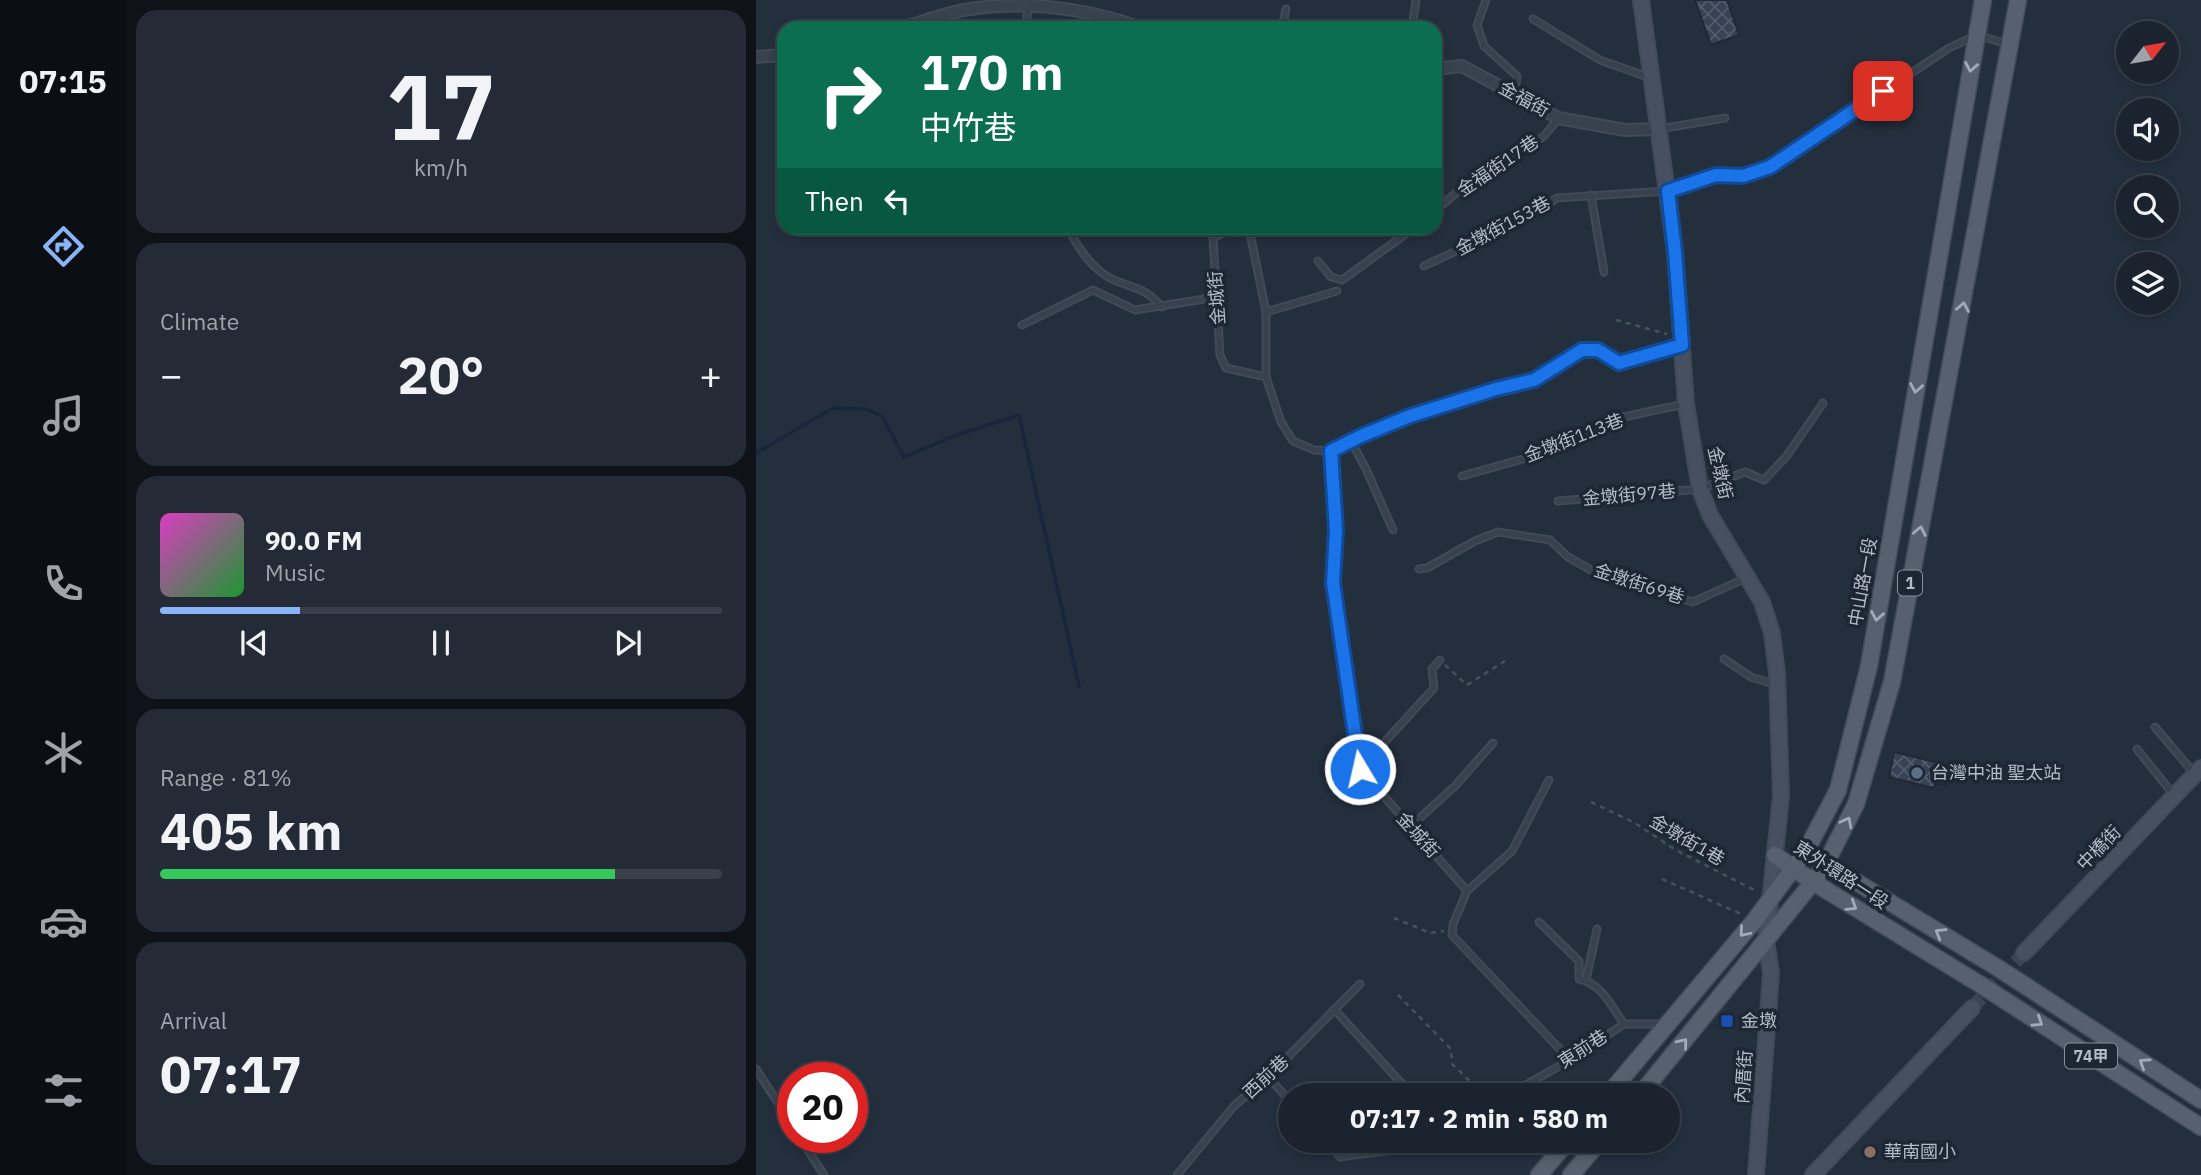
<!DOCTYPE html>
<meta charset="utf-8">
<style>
body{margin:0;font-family:"IBM Plex Sans","Noto Sans TC",sans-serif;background:#242b36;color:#f1f3f6;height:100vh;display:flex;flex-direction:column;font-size:26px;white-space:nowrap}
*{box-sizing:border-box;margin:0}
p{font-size:23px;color:#a0a4aa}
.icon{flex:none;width:38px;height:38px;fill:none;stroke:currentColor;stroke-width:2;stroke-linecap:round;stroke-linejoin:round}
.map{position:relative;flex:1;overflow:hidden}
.side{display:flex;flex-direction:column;gap:10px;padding:10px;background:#0f1319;width:630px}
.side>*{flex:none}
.banner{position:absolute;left:21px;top:21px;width:665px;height:214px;border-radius:21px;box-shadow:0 4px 10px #0003,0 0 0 2px #39404a;background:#0b6e4f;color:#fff;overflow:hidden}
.needle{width:46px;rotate:59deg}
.fabs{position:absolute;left:1360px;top:21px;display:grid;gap:14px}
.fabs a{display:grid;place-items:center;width:63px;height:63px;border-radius:50%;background:#1b232e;box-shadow:0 4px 10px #0003,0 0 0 2px #39404a;font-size:35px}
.speed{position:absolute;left:21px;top:1062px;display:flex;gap:14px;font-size:35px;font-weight:700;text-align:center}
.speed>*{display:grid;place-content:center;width:91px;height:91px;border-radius:50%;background:#1b232e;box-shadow:0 4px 10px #0003,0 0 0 2px #39404a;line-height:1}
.speed .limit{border:10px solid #d22;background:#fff;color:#111}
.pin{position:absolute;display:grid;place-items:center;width:60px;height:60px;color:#fff;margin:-30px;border-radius:14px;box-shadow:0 4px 10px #0006}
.me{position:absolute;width:77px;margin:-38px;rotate:351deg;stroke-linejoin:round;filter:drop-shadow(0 0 5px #0008)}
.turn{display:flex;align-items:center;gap:24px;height:147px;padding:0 28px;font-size:32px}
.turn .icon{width:91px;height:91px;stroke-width:2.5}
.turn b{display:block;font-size:49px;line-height:60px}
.then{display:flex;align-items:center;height:66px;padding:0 28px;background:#0003;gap:14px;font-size:26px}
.big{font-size:52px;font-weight:700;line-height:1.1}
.side .card{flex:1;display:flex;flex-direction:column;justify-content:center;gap:10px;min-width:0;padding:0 24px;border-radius:21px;background:#242b36}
.side .dial{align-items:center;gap:0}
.dial b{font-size:91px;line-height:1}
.song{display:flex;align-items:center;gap:21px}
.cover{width:84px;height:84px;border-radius:10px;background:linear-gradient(135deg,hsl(310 70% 55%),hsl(130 70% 35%))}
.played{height:7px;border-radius:4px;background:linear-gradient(90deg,#8ab4f8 25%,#39404a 25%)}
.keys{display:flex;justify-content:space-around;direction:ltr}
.heat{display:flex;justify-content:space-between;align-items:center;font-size:38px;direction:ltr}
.charge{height:10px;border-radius:5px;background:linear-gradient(90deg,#34c759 81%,#39404a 0)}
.trip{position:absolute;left:522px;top:1083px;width:402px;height:70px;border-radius:35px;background:#1b232e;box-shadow:0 4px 10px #0003,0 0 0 2px #39404a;font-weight:700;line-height:70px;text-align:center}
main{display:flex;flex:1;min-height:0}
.tabs{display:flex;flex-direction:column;width:126px;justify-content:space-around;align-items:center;background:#0b0e12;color:#a0a4aa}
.tabs .icon{width:49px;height:49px}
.tabs .current{color:#8ab4f8}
.tabs b{font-size:32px;color:#f1f3f6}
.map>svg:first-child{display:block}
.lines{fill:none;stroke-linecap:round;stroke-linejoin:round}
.stream{stroke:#17263c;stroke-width:3.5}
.building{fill:url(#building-cross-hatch);stroke:#1f2835;stroke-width:2}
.secondary-tunnel{stroke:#3a4453;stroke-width:14;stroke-dasharray:14 7;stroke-linecap:butt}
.lane-casing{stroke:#414a57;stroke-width:9}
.street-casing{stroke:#414a57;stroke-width:14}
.secondary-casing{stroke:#414a57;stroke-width:18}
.primary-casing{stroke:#414a57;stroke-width:19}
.path{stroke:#3f5557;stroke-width:2.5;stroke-dasharray:5 5;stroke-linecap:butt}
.lane{stroke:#38414e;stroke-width:5}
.street{stroke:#38414e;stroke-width:10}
.secondary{stroke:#465061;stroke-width:14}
.primary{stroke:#56606e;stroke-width:16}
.oneway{stroke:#a1aab7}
.route-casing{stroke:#114b97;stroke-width:18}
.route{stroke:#1a73e8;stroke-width:12}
.service-dot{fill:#5c6f8a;stroke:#1d2633;stroke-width:2.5}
.transit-dot{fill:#1a4fb4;stroke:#1d2633;stroke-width:2.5}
.education-dot{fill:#8d6e63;stroke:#1d2633;stroke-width:2.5}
.labels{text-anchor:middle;stroke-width:7;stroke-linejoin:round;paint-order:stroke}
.shield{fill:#1d2633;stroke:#878f9c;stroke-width:2}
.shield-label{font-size:16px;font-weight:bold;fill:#b4bcc9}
.street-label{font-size:18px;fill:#b4bcc9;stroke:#1d2633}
.poi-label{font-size:18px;fill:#b4bcc9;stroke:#1d2633;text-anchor:start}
</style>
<main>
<nav class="tabs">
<b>07:15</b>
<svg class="icon current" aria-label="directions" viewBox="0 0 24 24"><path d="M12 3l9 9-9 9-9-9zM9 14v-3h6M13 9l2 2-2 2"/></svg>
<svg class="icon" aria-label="music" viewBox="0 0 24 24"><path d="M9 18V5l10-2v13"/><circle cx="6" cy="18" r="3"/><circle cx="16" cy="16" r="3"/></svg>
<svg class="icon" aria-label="phone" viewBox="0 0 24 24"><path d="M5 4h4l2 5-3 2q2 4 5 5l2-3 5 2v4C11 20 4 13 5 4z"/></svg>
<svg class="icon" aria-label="climate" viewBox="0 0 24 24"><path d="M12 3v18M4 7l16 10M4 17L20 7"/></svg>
<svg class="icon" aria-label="car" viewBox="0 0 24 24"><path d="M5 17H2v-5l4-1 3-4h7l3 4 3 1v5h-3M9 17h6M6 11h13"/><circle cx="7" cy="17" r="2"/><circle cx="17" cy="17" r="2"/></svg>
<svg class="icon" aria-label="filters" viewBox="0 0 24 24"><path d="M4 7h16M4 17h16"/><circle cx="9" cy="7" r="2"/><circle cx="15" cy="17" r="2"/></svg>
</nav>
<section class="side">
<div class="card dial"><b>17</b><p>km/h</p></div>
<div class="card"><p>Climate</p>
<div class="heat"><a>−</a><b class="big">20°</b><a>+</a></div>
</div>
<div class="card">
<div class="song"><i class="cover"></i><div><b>90.0 FM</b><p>Music</p></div></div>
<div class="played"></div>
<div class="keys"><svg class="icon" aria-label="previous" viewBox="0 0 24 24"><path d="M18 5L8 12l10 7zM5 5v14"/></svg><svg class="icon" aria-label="pause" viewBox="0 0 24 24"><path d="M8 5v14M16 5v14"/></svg><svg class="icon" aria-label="next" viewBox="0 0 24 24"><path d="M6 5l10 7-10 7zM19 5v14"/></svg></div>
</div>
<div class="card"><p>Range · 81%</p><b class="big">405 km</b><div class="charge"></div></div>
<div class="card"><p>Arrival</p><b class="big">07:17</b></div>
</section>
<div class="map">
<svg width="1445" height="1175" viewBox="0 0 1445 1175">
<defs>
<pattern id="building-cross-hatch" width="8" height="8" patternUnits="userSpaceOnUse" patternTransform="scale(1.75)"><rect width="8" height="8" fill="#364354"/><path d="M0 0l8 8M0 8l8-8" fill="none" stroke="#515c6b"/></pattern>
</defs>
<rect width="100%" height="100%" fill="#242f3e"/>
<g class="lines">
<!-- stream -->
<polyline class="stream" points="0,453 77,408 110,409 126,416 148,457 198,436 263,415 323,686"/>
</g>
<!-- building -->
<g class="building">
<polygon points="939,0 971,0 983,35 955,45"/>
<polygon points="1138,752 1183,763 1183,767 1187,769 1191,778 1188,785 1179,783 1178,788 1133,777"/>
</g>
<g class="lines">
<!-- secondary-tunnel -->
<polyline class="secondary-tunnel" points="1216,1008 1268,953"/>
<defs>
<g id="lane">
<polyline points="730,0 721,25 728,46 761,76 759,93"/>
<polyline points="777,19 844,60 892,77"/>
<polyline points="271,28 271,15 276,0"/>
<polyline points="526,28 530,9"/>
<polyline points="656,28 660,0"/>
<polyline points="903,129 969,118"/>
<polyline points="835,195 848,272"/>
<polyline points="679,211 707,187 788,136 802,119"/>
<path d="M312,228C322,247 334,267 354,278C377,289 388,286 406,307"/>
<polyline points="478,228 457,238 464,355 470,368 510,377"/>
<polyline points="493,228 510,312 510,377 525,422 537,441 558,450 575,451 581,530 577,583 604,769 711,891 697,924 696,935 814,1060"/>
<polyline points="562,261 575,277 586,280 658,228"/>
<polyline points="668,266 750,228 801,198 912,191 960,175 987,176 1014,167 1193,48 1221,35 1251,44"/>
<polyline points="510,312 581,291"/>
<polyline points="266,325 337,290 379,310 461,297"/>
<polyline points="595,441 610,469 637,530"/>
<polyline points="575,451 605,436 654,416 778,380 826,350 842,350 863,363 923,346"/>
<polyline points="706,476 781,455 853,420 929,404"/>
<polyline points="802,501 944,489 989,472 1008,480 1030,457 1067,403"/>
<polyline points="663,569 671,568 719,541 742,532 794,540 812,557 835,570 937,602 990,578"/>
<polyline points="968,659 995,677 1018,684"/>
<polyline points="1399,727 1437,772"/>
<polyline points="1381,749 1417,794"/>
<polyline points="604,769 678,688 676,669 684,660"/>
<polyline points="655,826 699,786 737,743"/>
<polyline points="711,891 756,851 793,780"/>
<path d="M783,922L823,961V979C845,983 856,1007 868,1024"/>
<polyline points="830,980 841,929"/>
<polyline points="578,1009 657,1096"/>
<polyline points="0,1069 37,1126"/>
<polyline points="512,1077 534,1101"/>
<polyline points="750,1096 814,1060 868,1024 907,1024"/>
<polyline points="44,1138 68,1175"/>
<polyline points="570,1141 584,1157 629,1151 657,1141"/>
<polyline points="421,1175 478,1106 512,1077 604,984"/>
</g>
<g id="street">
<path d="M145,28C166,22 187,14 208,10C268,0 329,8 386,28"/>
<polyline points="0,57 28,55"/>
<polyline points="679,69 706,66 802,118 869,130 902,129"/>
</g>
<g id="secondary">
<polyline points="885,0 919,252 930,404 944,489 954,515 1006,602 1016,633 1021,673 1025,796 1010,940 1015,973 1000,1175"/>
<polyline points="1268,953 1445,768"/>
<polyline points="1057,1175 1216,1008"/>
</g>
<g id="primary">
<polyline points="1019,855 1057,882 1225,985 1445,1127"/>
<polyline points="1061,858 1242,968 1445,1100"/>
<polyline points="851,1096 999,920 1050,851 1082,790 1113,666 1227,0"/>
<polyline points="883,1096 1057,882 1070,863 1100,804 1136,682 1262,0"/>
<polyline points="783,1175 812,1141"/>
<polyline points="815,1175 844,1141"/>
</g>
</defs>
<!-- lane casing -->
<use href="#lane" class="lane-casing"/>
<!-- street casing -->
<use href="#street" class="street-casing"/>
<!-- secondary casing -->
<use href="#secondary" class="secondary-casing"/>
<!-- primary casing -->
<use href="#primary" class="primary-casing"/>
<!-- path -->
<g class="path">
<polyline points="860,320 911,334"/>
<polyline points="689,665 711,685 749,661"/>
<polyline points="835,802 879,823 918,849 1002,892"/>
<polyline points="906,879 985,914"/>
<polyline points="638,918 674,933 688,931"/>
<polyline points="642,995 695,1049 696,1064 729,1096"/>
</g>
<!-- lane -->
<use href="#lane" class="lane"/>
<!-- street -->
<use href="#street" class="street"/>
<!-- secondary -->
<use href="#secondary" class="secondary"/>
<!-- primary -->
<use href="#primary" class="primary"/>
</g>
<!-- one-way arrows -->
<defs><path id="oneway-chevron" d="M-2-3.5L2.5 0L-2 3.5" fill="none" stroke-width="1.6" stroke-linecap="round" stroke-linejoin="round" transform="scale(1.75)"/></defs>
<g class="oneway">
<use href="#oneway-chevron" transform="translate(1215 67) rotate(100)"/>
<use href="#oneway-chevron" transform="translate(1207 307) rotate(-80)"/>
<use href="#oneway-chevron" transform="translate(1160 388) rotate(100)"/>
<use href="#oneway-chevron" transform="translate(1164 531) rotate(-79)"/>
<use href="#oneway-chevron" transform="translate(1121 616) rotate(100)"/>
<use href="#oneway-chevron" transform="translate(1091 822) rotate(-63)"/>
<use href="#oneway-chevron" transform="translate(1096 906) rotate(32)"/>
<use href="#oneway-chevron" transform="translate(988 932) rotate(130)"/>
<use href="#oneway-chevron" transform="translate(1184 933) rotate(-149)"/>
<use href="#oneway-chevron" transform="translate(1282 1022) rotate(33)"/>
<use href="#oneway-chevron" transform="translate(927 1043) rotate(-51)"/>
<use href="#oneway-chevron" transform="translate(1388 1063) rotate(-147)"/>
</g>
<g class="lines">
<defs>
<polyline id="route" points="604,769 577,583 580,530 575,451 605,436 654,416 740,389 778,380 826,350 842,350 863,363 926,345 919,252 912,191 960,175 987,176 1014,167 1127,91"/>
</defs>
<!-- route casing -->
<use href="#route" class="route-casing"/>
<!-- route -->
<use href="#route" class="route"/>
</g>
<!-- markers -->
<circle class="service-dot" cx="1161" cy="773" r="7"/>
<rect class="transit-dot" x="964" y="1014" width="14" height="14" rx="3.5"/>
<circle class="education-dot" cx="1114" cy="1152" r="7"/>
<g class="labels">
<!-- shield labels -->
<g class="shield">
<rect x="1142" y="570.5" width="24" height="25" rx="5"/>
<rect x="1309" y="1043.5" width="52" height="25" rx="5"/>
</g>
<g class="shield-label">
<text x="1154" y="589">1</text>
<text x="1335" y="1062">74甲</text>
</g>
<!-- street labels -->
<g class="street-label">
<text transform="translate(768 99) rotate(29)" y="6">金福街</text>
<text transform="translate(742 166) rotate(-34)" y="6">金福街17巷</text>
<text transform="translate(747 226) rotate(-28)" y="6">金墩街153巷</text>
<text transform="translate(461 298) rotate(-94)" y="6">金城街</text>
<text transform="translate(818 438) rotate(-21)" y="6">金墩街113巷</text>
<text transform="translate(964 473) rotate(77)" y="6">金墩街</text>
<text transform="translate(873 495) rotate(-5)" y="6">金墩街97巷</text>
<text transform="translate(1107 582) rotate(-80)" y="6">中山路一段</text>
<text transform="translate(883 584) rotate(18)" y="6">金墩街69巷</text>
<text transform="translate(662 835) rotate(48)" y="6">金城街</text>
<text transform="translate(931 840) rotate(30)" y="6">金墩街1巷</text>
<text transform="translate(1343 848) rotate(-46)" y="6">中橋街</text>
<text transform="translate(1085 875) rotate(33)" y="6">東外環路一段</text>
<text transform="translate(827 1049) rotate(-33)" y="6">東前巷</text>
<text transform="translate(510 1077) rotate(-43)" y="6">西前巷</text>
<text transform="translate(988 1077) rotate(-86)" y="6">內厝街</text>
</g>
<!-- poi labels -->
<g class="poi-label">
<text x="1175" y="779">台灣中油 聖太站</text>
<text x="985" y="1027">金墩</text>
<text x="1128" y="1158">華南國小</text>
</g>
</g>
</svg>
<div class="fabs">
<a><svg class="needle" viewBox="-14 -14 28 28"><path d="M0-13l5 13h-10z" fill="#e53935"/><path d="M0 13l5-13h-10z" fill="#a0a4aa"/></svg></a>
<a><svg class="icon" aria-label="sound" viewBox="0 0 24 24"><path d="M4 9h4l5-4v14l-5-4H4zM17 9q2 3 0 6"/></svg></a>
<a><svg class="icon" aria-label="search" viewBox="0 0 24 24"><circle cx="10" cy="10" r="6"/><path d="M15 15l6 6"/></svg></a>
<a><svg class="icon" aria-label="layers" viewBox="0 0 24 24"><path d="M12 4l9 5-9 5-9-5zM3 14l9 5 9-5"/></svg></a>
</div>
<div class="speed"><div class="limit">20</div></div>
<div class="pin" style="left:1127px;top:91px;background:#d93025"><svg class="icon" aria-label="arrive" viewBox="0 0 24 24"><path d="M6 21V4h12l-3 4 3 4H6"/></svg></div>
<svg class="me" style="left:604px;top:769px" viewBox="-20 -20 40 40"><circle r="17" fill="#1a73e8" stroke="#fff" stroke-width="3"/><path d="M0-11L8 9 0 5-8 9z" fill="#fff"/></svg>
<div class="trip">07:17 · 2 min · 580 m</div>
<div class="banner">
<div class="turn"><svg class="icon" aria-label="right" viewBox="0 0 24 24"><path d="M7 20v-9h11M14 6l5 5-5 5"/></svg><div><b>170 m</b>中竹巷</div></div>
<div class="then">Then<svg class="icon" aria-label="left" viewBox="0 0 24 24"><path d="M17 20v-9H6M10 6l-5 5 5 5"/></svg></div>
</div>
</div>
</main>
